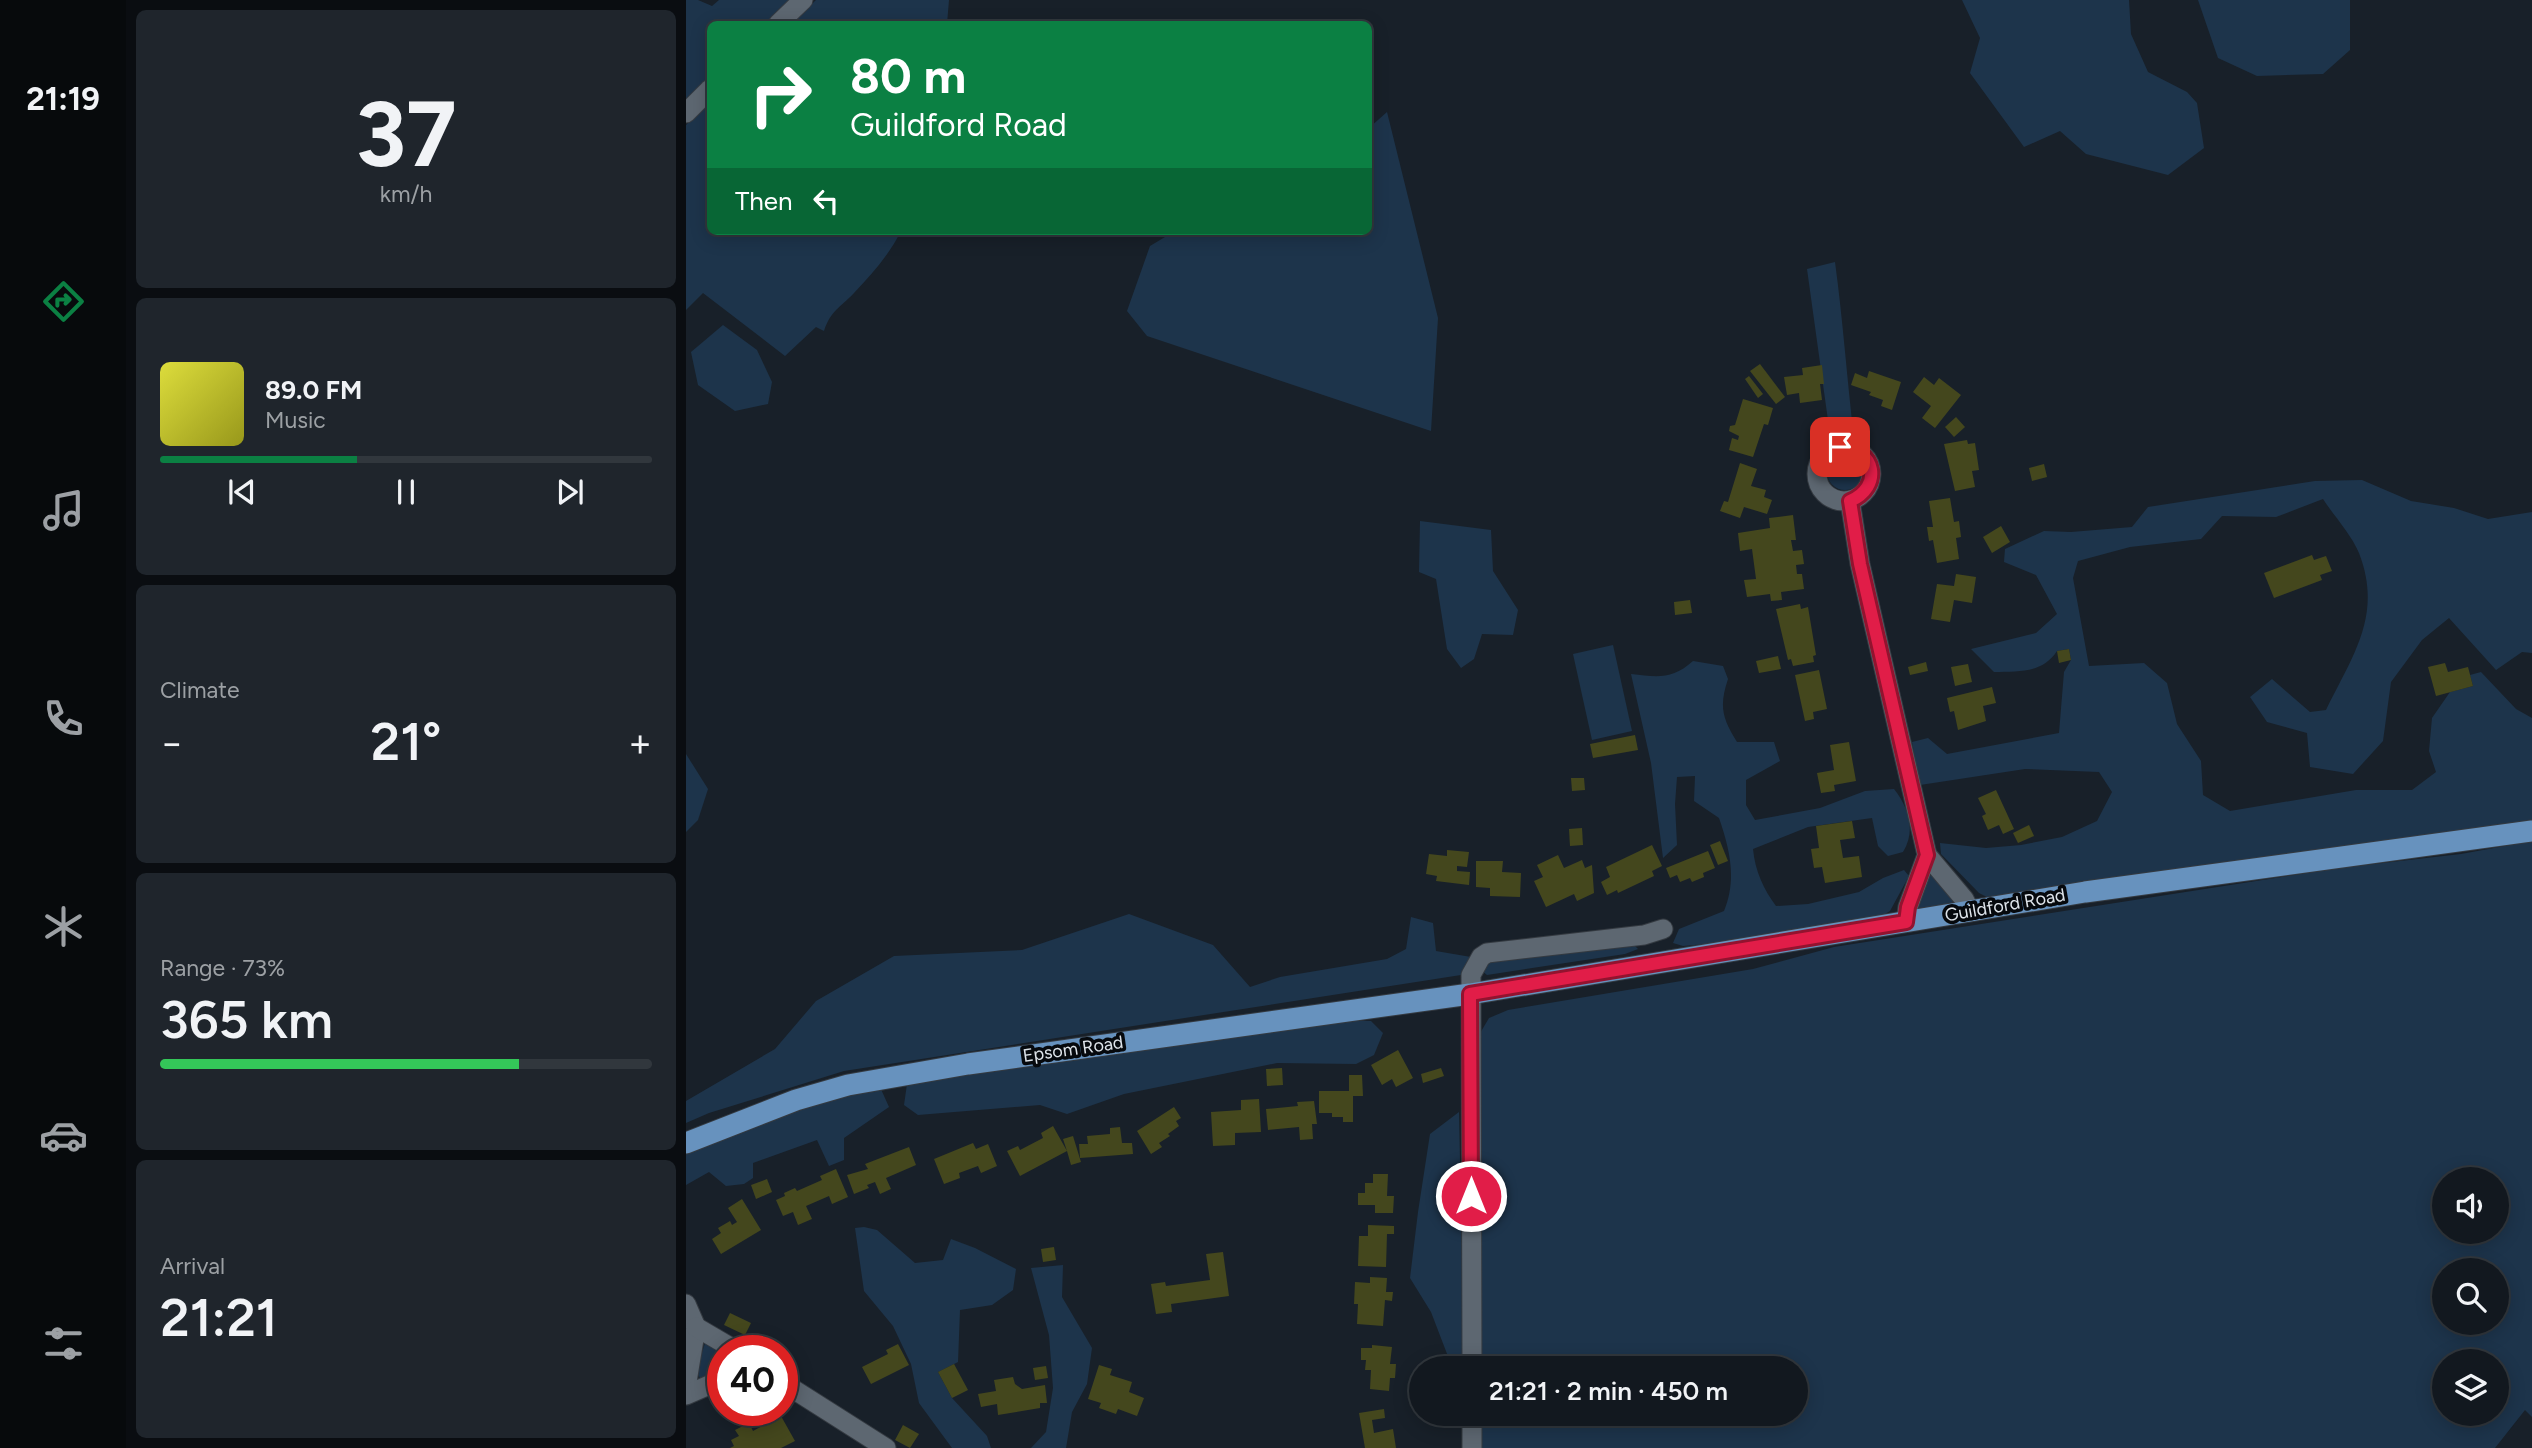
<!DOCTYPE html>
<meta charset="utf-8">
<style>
body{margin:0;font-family:Figtree,sans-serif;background:#1f252c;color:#f1f3f6;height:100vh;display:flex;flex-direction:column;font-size:26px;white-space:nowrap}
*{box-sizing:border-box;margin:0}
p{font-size:23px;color:#9ca0a4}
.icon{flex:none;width:38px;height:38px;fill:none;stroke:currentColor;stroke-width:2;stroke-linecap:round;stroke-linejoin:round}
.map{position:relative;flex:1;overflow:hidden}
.side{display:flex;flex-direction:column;gap:10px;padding:10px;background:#0a0d11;width:560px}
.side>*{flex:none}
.top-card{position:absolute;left:21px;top:21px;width:665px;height:214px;border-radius:10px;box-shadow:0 4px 18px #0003,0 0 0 2px #31373d;background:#0b8043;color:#fff;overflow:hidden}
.buttons{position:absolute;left:1746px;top:1167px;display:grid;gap:14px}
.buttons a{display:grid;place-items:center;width:77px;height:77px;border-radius:50%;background:#12181f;box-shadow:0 4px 18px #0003,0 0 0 2px #31373d;font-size:35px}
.speed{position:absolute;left:21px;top:1335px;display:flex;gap:14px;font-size:35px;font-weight:700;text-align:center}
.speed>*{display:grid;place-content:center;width:91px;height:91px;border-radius:50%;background:#12181f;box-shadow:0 4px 18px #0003,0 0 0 2px #31373d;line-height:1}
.speed .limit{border:10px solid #d22;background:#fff;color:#111}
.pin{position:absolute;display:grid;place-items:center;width:60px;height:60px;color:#fff;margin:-30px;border-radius:14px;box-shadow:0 4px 10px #0006}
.me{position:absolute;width:77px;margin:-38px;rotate:0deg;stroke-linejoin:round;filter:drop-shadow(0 0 5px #0008)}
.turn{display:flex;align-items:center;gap:24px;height:147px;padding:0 28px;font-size:32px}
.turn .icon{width:91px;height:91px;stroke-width:2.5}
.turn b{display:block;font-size:49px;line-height:60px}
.then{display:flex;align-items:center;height:66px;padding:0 28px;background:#0003;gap:14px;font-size:26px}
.big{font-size:52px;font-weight:600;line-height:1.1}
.side .widget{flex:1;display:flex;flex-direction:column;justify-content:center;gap:10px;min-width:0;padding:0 24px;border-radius:10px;background:#1f252c}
.side .dial{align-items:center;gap:0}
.dial b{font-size:91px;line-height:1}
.song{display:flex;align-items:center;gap:21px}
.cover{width:84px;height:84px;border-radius:10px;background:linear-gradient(135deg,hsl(60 70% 55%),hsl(60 70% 35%))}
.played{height:7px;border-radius:4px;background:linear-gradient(90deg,#0b8043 40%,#31373d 40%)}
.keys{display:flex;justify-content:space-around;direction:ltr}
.heat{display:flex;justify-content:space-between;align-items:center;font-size:38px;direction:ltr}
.charge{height:10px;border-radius:5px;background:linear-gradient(90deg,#34c759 73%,#31373d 0)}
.trip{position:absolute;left:723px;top:1356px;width:399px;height:70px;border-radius:35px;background:#12181f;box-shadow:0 4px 18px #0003,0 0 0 2px #31373d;font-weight:600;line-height:70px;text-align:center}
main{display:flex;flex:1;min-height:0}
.dock{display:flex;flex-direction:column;width:126px;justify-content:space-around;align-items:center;background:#070a0c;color:#9ca0a4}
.dock .icon{width:49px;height:49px}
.dock .on{color:#0b8043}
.dock b{font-size:32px;color:#f1f3f6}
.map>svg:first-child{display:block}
.green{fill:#1d344b;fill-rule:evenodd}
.building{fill:#44471d}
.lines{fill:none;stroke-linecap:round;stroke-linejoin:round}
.minor-casing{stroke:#343a41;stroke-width:21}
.major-casing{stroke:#343a41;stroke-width:23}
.minor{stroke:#5d6771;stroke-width:19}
.major{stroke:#6792be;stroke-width:21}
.route-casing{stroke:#92132f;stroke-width:18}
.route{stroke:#e11d48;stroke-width:12}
.labels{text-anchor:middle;stroke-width:7;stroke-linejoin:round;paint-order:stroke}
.street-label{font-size:18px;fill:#dee4ea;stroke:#06090d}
</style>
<main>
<nav class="dock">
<b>21:19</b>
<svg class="icon on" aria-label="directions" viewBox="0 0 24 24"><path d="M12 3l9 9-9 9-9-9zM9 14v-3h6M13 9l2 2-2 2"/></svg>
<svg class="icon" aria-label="music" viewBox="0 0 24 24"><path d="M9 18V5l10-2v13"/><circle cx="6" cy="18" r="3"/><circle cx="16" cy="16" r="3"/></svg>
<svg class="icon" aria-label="phone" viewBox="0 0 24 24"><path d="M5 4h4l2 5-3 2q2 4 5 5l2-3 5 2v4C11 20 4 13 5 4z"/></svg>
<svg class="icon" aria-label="climate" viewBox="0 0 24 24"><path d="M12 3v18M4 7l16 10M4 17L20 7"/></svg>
<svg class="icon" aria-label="car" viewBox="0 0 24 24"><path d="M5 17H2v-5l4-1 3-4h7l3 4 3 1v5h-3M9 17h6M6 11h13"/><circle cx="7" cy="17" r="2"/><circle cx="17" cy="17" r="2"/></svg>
<svg class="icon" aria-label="filters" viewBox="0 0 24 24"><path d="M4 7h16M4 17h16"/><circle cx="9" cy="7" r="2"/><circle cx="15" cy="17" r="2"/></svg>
</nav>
<section class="side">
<div class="widget dial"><b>37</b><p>km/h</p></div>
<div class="widget">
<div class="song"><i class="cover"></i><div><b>89.0 FM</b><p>Music</p></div></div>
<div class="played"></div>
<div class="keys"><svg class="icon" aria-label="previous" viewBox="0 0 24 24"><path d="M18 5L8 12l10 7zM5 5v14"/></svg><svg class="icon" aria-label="pause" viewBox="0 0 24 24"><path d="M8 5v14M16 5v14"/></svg><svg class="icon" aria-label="next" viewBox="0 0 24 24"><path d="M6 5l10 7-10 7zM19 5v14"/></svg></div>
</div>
<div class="widget"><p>Climate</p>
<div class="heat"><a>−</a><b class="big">21°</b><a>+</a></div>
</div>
<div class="widget"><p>Range · 73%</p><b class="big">365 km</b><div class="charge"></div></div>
<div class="widget"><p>Arrival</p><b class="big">21:21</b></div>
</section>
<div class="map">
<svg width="1846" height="1448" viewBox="0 0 1846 1448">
<rect width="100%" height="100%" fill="#182029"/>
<!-- green -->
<g class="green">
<polygon points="0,0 12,0 26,6 33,0 107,0 81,24 24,24 24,79 0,102"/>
<polygon points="130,0 263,0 261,24 105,24"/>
<polygon points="1276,0 1443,0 1445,34 1462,72 1501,92 1511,103 1518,148 1482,175 1400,154 1374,131 1338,147 1284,73 1294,38"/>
<polygon points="1512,0 1664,0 1664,50 1637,74 1571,76 1532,58"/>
<path d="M24,102V231H215C203,255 186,274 168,293C154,308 145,310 138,331L130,327L99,356L17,293L0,310V125Z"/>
<polygon points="701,112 752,318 745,431 461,336 441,311 464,246 489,231 682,231 683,128"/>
<path d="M1149,262C1157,321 1161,379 1168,438L1145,442L1121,269Z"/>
<polygon points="37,325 71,350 86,382 82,404 49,411 12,385 5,352"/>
<circle cx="1159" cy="472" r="18"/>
<path d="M1676,480L1725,501L1768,508L1802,519L1846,512V653L1836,652L1810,670L1763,618L1736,640L1705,682L1697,741L1667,774L1624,767L1621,733L1581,722L1564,697L1586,679L1624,712L1640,710C1667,655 1697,615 1673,553C1665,534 1648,516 1637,499L1590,517L1536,516L1515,539L1444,547L1392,561L1387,578L1403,666L1458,663L1481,683L1491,724L1515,761L1517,795L1544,811L1670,790H1726L1750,772L1743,751L1746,718L1764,692L1787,686L1784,675L1795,672L1830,709L1846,718V822L1307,900L1293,893L1255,854L1254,843L1300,848L1335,845L1376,837L1411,821L1426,792L1413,772L1339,769L1234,785L1226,742L1242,738L1261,754L1373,733L1378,672L1385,660L1383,649L1371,651C1356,674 1332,671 1308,672L1285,649L1350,633L1371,614L1350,575L1318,562L1319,549L1358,531L1385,532L1446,527L1462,507L1629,481Z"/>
<polygon points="734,521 805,530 807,571 832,610 827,635 796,634 788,659 775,668 761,649 750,579 733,572"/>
<polygon points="927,645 946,731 906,740 887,654"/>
<path d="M1007,661L1037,666L1042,679C1033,706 1036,718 1051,742H1088L1094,761L1060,780V805L1069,820L1134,808L1179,791L1208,789C1223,808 1230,831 1217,852L1202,856L1192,846L1186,818L1122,827L1067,849C1069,871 1078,890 1090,906L1122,904L1173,892L1197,878L1218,870L1223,876L1204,911L1191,919L1055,941L997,946L987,943L993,929L1038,911C1051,879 1044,850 1033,818L1008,801L1009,776L991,777L989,804L991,845L977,858L965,763L945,674C971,677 986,680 1007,661Z"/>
<polygon points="0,754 22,789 12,820 0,832"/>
<path d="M1846,841V1417L1839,1410L1809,1448H793L792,1414H1110V1368H792L793,1035L803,1018L822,1010L1067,969L1148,947L1653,868L1775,854ZM1759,1180H1811V1232H1759ZM1759,1270H1811V1323H1759ZM1759,1362H1811V1414H1759Z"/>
<polygon points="1246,875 1267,900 1265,908 1232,912 1229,905 1236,880"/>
<polygon points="443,914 527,945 564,987 594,977 701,959 720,949 725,917 747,923 750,951 785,957 775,975 158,1071 23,1113 0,1123 0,1101 89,1049 130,1001 208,956 336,950"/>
<polygon points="944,941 952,949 939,954 801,975 796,971 802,958"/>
<polygon points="654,1020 685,1021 697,1033 688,1055 670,1064 591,1063 438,1094 381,1114 354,1105 232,1115 218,1105 221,1084 296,1069"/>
<polygon points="194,1087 203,1107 158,1138 158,1160 143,1166 131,1140 67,1163 67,1178 58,1184 40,1186 23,1172 0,1185 0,1149 107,1106"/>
<polygon points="773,1112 778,1355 763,1359 745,1312 724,1278 732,1212 744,1134"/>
<polygon points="178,1227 191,1230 229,1263 257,1260 265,1239 289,1248 330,1269 327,1290 306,1305 274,1310 272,1362 252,1372 266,1398 301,1436 305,1448 266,1448 233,1403 225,1364 207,1326 178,1291 169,1228"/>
<polygon points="377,1265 376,1297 406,1348 401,1384 386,1412 380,1448 345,1448 360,1432 367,1388 363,1335 345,1268"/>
<polygon points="25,1341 37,1351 37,1374 15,1379 10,1372 19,1343"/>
</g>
<!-- building -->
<g class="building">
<polygon points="1074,364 1099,397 1090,404 1064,371"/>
<polygon points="1136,365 1138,384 1134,384 1136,400 1114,403 1113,393 1101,395 1098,377 1117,375 1116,368"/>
<polygon points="1183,371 1215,382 1206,410 1195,406 1197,400 1183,395 1185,392 1165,385 1169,373 1181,378"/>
<polygon points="1063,376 1077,394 1072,398 1059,379"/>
<polygon points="1238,377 1248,385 1253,378 1275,395 1249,428 1236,418 1245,406 1227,392"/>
<polygon points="1057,399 1087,408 1082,425 1078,424 1067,457 1043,450 1046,438 1052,440 1053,436 1043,431 1044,426 1049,425"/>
<polygon points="1270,417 1279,427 1268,437 1259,427"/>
<polygon points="1281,440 1282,444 1289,443 1293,470 1286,471 1289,487 1269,491 1258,444"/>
<polygon points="1054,463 1071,469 1065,486 1080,490 1078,497 1086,500 1081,514 1058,507 1054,518 1034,511 1038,501 1042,502"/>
<polygon points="1358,464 1361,477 1346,481 1343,468"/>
<polygon points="1264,498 1268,522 1273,521 1275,537 1270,538 1273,559 1251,563 1247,540 1243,541 1241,527 1247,527 1243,501"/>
<polygon points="1107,515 1110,540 1105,540 1107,551 1116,550 1118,564 1110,565 1111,574 1116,574 1118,589 1095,592 1096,600 1085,601 1084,594 1061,597 1058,580 1070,579 1066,549 1054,551 1052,533 1084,528 1083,518"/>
<polygon points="1315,526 1324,542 1306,553 1297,537"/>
<polygon points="1626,555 1628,560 1640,556 1646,571 1634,575 1636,580 1588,598 1578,573"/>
<polygon points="1270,574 1290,577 1286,603 1268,600 1264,622 1245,619 1251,584 1268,586"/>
<polygon points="1004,600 1006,613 989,615 988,602"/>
<polygon points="1114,604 1115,609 1122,607 1130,655 1127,656 1128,662 1107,666 1105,659 1102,660 1090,609"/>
<polygon points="1383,649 1385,660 1373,663 1371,651"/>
<polygon points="1092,656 1095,669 1073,673 1070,661"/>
<polygon points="1240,662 1242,671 1224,675 1222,667"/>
<polygon points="1759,663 1762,672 1782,667 1787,686 1750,696 1742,667"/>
<polygon points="1282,664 1286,682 1269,686 1265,667"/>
<polygon points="1133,670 1141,709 1127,712 1128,719 1119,721 1109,675"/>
<polygon points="1306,687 1310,703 1297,706 1300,721 1272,730 1268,711 1264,712 1261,698"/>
<polygon points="949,735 952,750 907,758 904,744"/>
<polygon points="1163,742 1170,781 1148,785 1149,791 1135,793 1131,773 1148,770 1144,745"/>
<polygon points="885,778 898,778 899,790 886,791"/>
<polygon points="1310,790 1328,829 1317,834 1313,825 1302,830 1296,816 1300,814 1292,798"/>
<polygon points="1166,821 1169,838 1154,840 1157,858 1173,856 1176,877 1139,883 1136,867 1128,868 1125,849 1133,848 1130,826"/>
<polygon points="1343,825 1348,836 1332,843 1327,833"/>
<polygon points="896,828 897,845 884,846 883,829"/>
<polygon points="1034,841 1042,861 1032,865 1024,845"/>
<polygon points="966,845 976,866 966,871 968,876 932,893 931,890 921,895 915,882 924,877 920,867"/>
<polygon points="761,850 783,852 781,867 771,866 771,871 784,872 783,885 750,881 751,876 740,874 743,854 761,856"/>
<polygon points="1022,851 1029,868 1017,873 1018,877 1006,882 1004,878 994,882 991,875 984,878 980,868"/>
<polygon points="872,855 878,868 896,860 899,868 906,865 908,893 891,901 888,894 860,907 848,881 857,877 851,865"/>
<polygon points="790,861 817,861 816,872 835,873 834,897 804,896 804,888 790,887"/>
<polygon points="712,1050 727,1078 710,1087 706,1079 696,1085 685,1065"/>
<polygon points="596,1068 597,1085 581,1086 580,1069"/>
<polygon points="755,1068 758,1076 737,1083 735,1074"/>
<polygon points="663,1075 676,1075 677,1096 667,1096 667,1122 657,1122 657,1117 646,1117 646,1113 633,1113 633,1091 663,1091"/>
<polygon points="573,1099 575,1132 549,1133 549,1145 527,1146 525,1112 555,1110 555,1100"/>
<polygon points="628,1101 631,1124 626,1124 627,1139 614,1140 613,1127 582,1130 580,1109 612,1106 611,1102"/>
<polygon points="488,1107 495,1118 490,1121 493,1126 482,1134 484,1136 473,1143 476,1147 465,1154 451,1131"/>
<polygon points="367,1126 381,1151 377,1139 387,1136 395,1162 385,1165 381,1151 334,1176 321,1151 332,1146 334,1150 357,1138 355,1133"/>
<polygon points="434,1127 436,1143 446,1143 447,1154 394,1158 393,1144 402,1144 401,1136 424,1134 424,1128"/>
<polygon points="287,1143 290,1149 302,1144 311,1166 295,1173 292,1166 273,1173 274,1178 258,1184 248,1159"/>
<polygon points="223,1147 230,1165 200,1178 205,1189 194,1194 189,1182 181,1185 183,1188 168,1194 161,1175 182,1169 179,1164"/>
<polygon points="150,1169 162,1197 146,1204 143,1196 120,1206 126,1219 112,1225 107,1212 97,1216 90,1200 99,1196 98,1193 109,1188 111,1191 136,1180 134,1176"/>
<polygon points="687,1174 702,1174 701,1196 708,1196 707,1213 689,1213 689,1205 672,1205 672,1193 679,1193 679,1183 687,1183"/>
<polygon points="81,1179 86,1192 70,1199 65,1185"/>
<polygon points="56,1199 75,1230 35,1254 26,1239 35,1233 32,1228 44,1221 46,1225 51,1222 42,1208"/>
<polygon points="682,1225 708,1226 708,1234 701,1234 700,1267 672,1266 673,1236 682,1236"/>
<polygon points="368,1247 370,1260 357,1262 355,1249"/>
<polygon points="537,1252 543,1296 485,1304 486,1312 470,1314 465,1284 479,1282 480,1286 524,1280 520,1254"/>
<polygon points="684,1277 701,1278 700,1292 707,1292 706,1301 699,1300 697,1326 671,1324 672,1304 668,1304 669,1282 684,1283"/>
<polygon points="44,1313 65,1323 59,1335 38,1325"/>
<polygon points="212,1344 223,1365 185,1384 176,1367 202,1354 200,1350"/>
<polygon points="686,1345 706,1347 704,1364 710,1364 709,1378 704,1378 703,1391 684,1389 685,1370 679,1370 680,1360 675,1360 675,1348 686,1348"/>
<polygon points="268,1364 282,1390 266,1398 252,1372"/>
<polygon points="413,1365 426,1369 424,1375 446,1382 443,1392 458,1398 451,1416 432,1409 430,1414 413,1408 415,1403 402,1399"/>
<polygon points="360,1366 362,1378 349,1380 347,1368"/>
<polygon points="327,1377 329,1384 336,1389 359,1385 361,1403 354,1403 354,1408 312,1415 311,1404 295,1407 292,1394 310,1391 308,1380"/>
<polygon points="698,1409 699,1418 686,1420 688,1433 707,1429 710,1448 679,1448 673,1413"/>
<polygon points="95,1416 109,1441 95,1448 44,1448 48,1446 45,1440 53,1436 49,1430 63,1423 67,1431"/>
<polygon points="217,1425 233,1434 224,1448 209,1440"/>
</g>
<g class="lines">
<defs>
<g id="minor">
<polyline points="92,24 117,0"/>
<polyline points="0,113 24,89"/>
<circle cx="1158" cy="474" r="27"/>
<polyline points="1164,501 1174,564 1241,855 1222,907 1220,922"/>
<polyline points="1241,855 1278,899 1284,911"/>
<polyline points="0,1304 10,1327 0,1388"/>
<polyline points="10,1327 51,1351"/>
<polyline points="786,1368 785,975 795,957 801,953 958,935 977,929"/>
<polyline points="96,1382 200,1448"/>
<polyline points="0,1395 37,1379"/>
<polyline points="786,1414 786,1448"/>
</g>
<polyline id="major" points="0,1143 110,1100 162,1085 282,1064 784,994 1399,892 1846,831"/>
</defs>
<!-- minor casing -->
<use href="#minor" class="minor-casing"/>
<!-- major casing -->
<use href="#major" class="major-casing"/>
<!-- minor -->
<use href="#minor" class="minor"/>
<!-- major -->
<use href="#major" class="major"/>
</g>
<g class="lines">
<defs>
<path id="route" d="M785,1196L784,994L1220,922L1222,907L1241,855L1174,564L1164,501C1197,487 1190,448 1154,447"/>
</defs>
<!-- route casing -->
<use href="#route" class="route-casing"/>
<!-- route -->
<use href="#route" class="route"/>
</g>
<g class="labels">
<!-- street labels -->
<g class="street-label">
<text transform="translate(1319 905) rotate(-10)" y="6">Guildford Road</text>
<text transform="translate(387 1049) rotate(-8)" y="6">Epsom Road</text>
</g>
</g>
</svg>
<div class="buttons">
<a><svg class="icon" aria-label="sound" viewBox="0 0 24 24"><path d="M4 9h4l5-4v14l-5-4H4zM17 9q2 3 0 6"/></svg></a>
<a><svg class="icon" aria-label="search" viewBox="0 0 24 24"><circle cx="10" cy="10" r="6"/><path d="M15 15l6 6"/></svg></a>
<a><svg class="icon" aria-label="layers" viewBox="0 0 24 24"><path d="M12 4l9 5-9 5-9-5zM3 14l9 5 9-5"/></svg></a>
</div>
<div class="speed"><div class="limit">40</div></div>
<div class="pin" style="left:1154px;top:447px;background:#d93025"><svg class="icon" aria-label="arrive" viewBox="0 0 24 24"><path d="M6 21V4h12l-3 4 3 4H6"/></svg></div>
<svg class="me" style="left:785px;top:1196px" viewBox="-20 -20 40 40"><circle r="17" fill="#e11d48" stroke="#fff" stroke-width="3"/><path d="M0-11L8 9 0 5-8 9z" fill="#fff"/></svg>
<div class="trip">21:21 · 2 min · 450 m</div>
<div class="top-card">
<div class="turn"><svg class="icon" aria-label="right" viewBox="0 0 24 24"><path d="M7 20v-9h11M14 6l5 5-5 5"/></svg><div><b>80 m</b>Guildford Road</div></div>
<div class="then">Then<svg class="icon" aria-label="left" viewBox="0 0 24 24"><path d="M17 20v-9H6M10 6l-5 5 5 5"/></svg></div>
</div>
</div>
</main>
